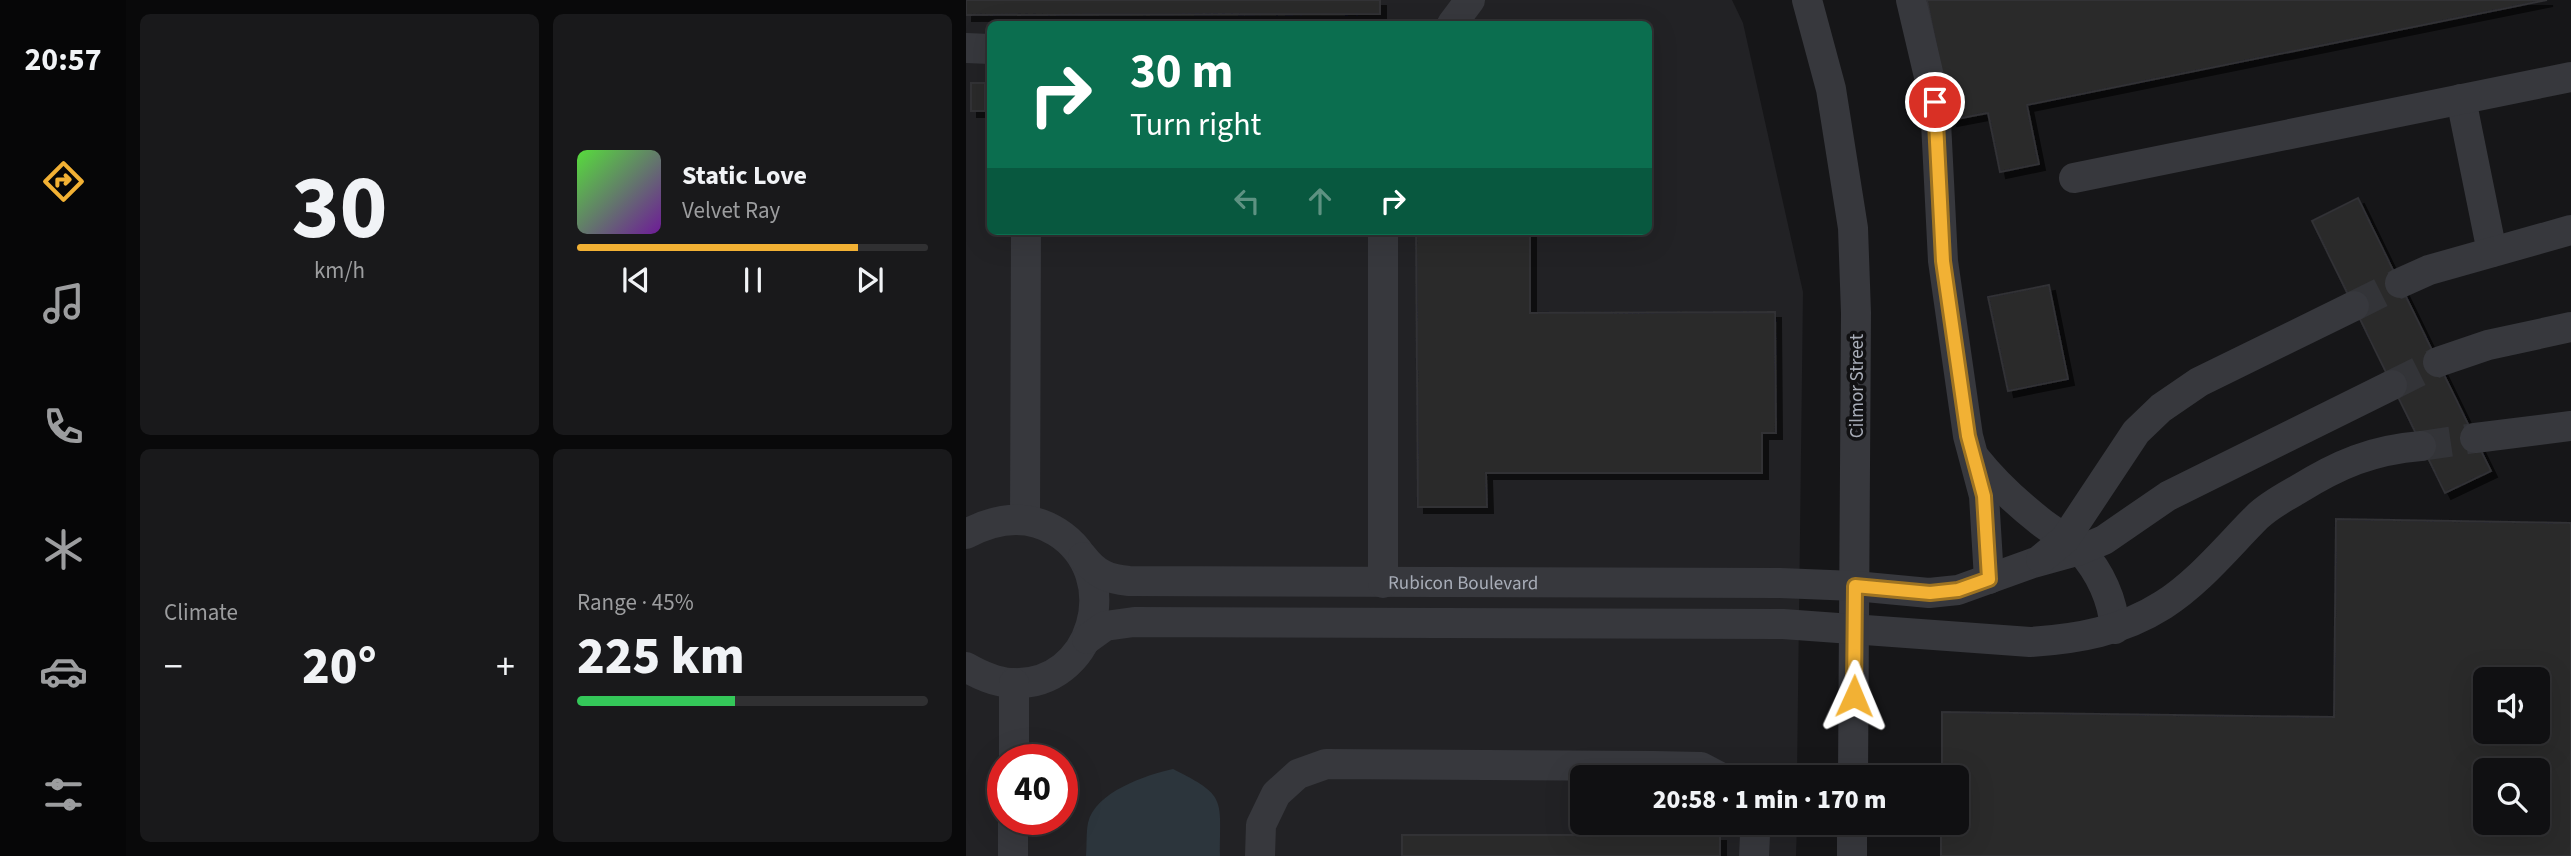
<!DOCTYPE html>
<meta charset="utf-8">
<style>
body{margin:0;font-family:"Source Sans 3",sans-serif;background:#19191b;color:#f1f3f6;height:100vh;display:flex;flex-direction:column;font-size:26px;white-space:nowrap}
*{box-sizing:border-box;margin:0}
p{font-size:23px;color:#9c9d9f}
.icon{flex:none;width:38px;height:38px;fill:none;stroke:currentColor;stroke-width:2;stroke-linecap:round;stroke-linejoin:round}
.map{position:relative;flex:1;overflow:hidden}
.side{display:flex;flex-direction:column;gap:14px;padding:14px;background:#09090a;width:840px}
.side>*{flex:none}
.banner{position:absolute;left:21px;top:21px;width:665px;height:214px;border-radius:10px;box-shadow:0 7px 28px #0002,0 0 0 2px #303032;background:#0b6e4f;color:#fff;overflow:hidden}
.controls{position:absolute;left:1507px;top:667px;display:grid;gap:14px}
.controls a{display:grid;place-items:center;width:77px;height:77px;border-radius:10px;background:#101012;box-shadow:0 7px 28px #0002,0 0 0 2px #303032;font-size:35px}
.speed{position:absolute;left:21px;top:744px;display:flex;gap:14px;font-size:35px;font-weight:700;text-align:center}
.speed>*{display:grid;place-content:center;width:91px;height:91px;border-radius:50%;background:#101012;box-shadow:0 7px 28px #0002,0 0 0 2px #303032;line-height:1}
.speed .limit{border:10px solid #d22;background:#fff;color:#111}
.pin{position:absolute;display:grid;place-items:center;width:60px;height:60px;color:#fff;margin:-30px;border:4px solid #fff;border-radius:50%;box-shadow:0 2px 7px #0007}
.me{position:absolute;width:77px;margin:-38px;rotate:1deg;stroke-linejoin:round;filter:drop-shadow(0 0 5px #0008)}
.turn{display:flex;align-items:center;gap:24px;height:147px;padding:0 28px;font-size:32px}
.turn .icon{width:91px;height:91px;stroke-width:2.5}
.turn b{display:block;font-size:49px;line-height:60px}
.lanes{display:flex;align-items:center;height:66px;padding:0 28px;background:#0003;justify-content:center;gap:35px;direction:ltr}
.lanes .off{opacity:.35}
.big{font-size:52px;font-weight:800;line-height:1.1}
.side .widget{flex:1;display:flex;flex-direction:column;justify-content:center;gap:10px;min-width:0;padding:0 24px;border-radius:10px;background:#19191b}
.side .dial{align-items:center;gap:0}
.dial b{font-size:91px;line-height:1}
.song{display:flex;align-items:center;gap:21px}
.cover{width:84px;height:84px;border-radius:10px;background:linear-gradient(135deg,hsl(110 70% 55%),hsl(280 70% 35%))}
.played{height:7px;border-radius:4px;background:linear-gradient(90deg,#f2b134 80%,#303032 80%)}
.keys{display:flex;justify-content:space-around;direction:ltr}
.heat{display:flex;justify-content:space-between;align-items:center;font-size:38px;direction:ltr}
.charge{height:10px;border-radius:5px;background:linear-gradient(90deg,#34c759 45%,#303032 0)}
.side .tiles{flex:1;display:grid;gap:14px;grid-template-columns:repeat(2,1fr)}
.trip{position:absolute;left:604px;top:765px;width:399px;height:70px;border-radius:10px;background:#101012;box-shadow:0 7px 28px #0002,0 0 0 2px #303032;font-weight:800;line-height:70px;text-align:center}
main{display:flex;flex:1;min-height:0}
.menu{display:flex;flex-direction:column;width:126px;justify-content:space-around;align-items:center;background:#060607;color:#9c9d9f}
.menu .icon{width:49px;height:49px}
.menu .current{color:#f2b134}
.menu b{font-size:32px;color:#f1f3f6}
.map>svg:first-child{display:block}
.built{fill:#222225;fill-rule:evenodd}
.water{fill:#2c353c}
.building{fill:#29292c;stroke:#303034;stroke-width:2;fill-rule:evenodd;filter:url(#shadow)}
.lines{fill:none;stroke-linecap:round;stroke-linejoin:round}
.minor-tunnel{stroke:#333438;stroke-width:30;stroke-dasharray:30 15;stroke-linecap:butt}
.minor{stroke:#37383d;stroke-width:30}
.route-casing{stroke:#9d7322;stroke-width:18}
.route{stroke:#f2b134;stroke-width:12}
.labels{text-anchor:middle;stroke-width:7;stroke-linejoin:round;paint-order:stroke}
.street-label{font-size:19px;fill:#a8adb8;stroke:#111113}
</style>
<main>
<nav class="menu">
<b>20:57</b>
<svg class="icon current" aria-label="directions" viewBox="0 0 24 24"><path d="M12 3l9 9-9 9-9-9zM9 14v-3h6M13 9l2 2-2 2"/></svg>
<svg class="icon" aria-label="music" viewBox="0 0 24 24"><path d="M9 18V5l10-2v13"/><circle cx="6" cy="18" r="3"/><circle cx="16" cy="16" r="3"/></svg>
<svg class="icon" aria-label="phone" viewBox="0 0 24 24"><path d="M5 4h4l2 5-3 2q2 4 5 5l2-3 5 2v4C11 20 4 13 5 4z"/></svg>
<svg class="icon" aria-label="climate" viewBox="0 0 24 24"><path d="M12 3v18M4 7l16 10M4 17L20 7"/></svg>
<svg class="icon" aria-label="car" viewBox="0 0 24 24"><path d="M5 17H2v-5l4-1 3-4h7l3 4 3 1v5h-3M9 17h6M6 11h13"/><circle cx="7" cy="17" r="2"/><circle cx="17" cy="17" r="2"/></svg>
<svg class="icon" aria-label="filters" viewBox="0 0 24 24"><path d="M4 7h16M4 17h16"/><circle cx="9" cy="7" r="2"/><circle cx="15" cy="17" r="2"/></svg>
</nav>
<section class="side">
<div class="tiles">
<div class="widget dial"><b>30</b><p>km/h</p></div>
<div class="widget">
<div class="song"><i class="cover"></i><div><b>Static Love</b><p>Velvet Ray</p></div></div>
<div class="played"></div>
<div class="keys"><svg class="icon" aria-label="previous" viewBox="0 0 24 24"><path d="M18 5L8 12l10 7zM5 5v14"/></svg><svg class="icon" aria-label="pause" viewBox="0 0 24 24"><path d="M8 5v14M16 5v14"/></svg><svg class="icon" aria-label="next" viewBox="0 0 24 24"><path d="M6 5l10 7-10 7zM19 5v14"/></svg></div>
</div>
<div class="widget"><p>Climate</p>
<div class="heat"><a>−</a><b class="big">20°</b><a>+</a></div>
</div>
<div class="widget"><p>Range · 45%</p><b class="big">225 km</b><div class="charge"></div></div>
</div>
</section>
<div class="map">
<svg width="1605" height="856" viewBox="0 0 1605 856">
<defs>
<filter id="shadow"><feDropShadow dx="6" dy="6" stdDeviation="0" flood-color="#0009"/></filter>
</defs>
<rect width="100%" height="100%" fill="#161618"/>
<!-- built -->
<path class="built" d="M0,0H766L777,23L837,292L831,777H616V822L831,823L830,856H0ZM24,24H682V231H24ZM37,760H96V819H37Z"/>
<!-- water -->
<path class="water" d="M207,769C261,796 254,798 254,856H120C121,845 120,833 122,823C129,792 180,775 207,769Z"/>
<!-- building -->
<g class="building">
<polygon points="0,0 414,0 414,14 0,15"/>
<polygon points="961,0 1581,0 1061,105 1073,164 1034,172 1022,113 985,120"/>
<rect x="5" y="83" width="14" height="28"/>
<polygon points="1392,198 1525,471 1479,493 1346,221"/>
<polygon points="450,231 564,231 564,313 809,312 810,433 796,433 796,473 520,473 521,507 452,507"/>
<polygon points="1083,285 1102,379 1042,391 1022,297"/>
<path d="M1370,519L1605,523V856H975V822H990V777H976V712L1368,717ZM1519,679H1572V732H1519ZM1519,770H1572V822H1519Z"/>
<rect x="436" y="835" width="318" height="21"/>
</g>
<g class="lines">
<!-- minor-tunnel -->
<g class="minor-tunnel">
<polyline points="1388,306 1434,283"/>
<polyline points="1426,385 1472,362"/>
<polyline points="1455,446 1509,438"/>
</g>
<!-- minor -->
<g class="minor">
<polyline points="841,0 865,89 887,228 890,313 887,777"/>
<polyline points="945,0 969,102 977,261 1002,436 1018,496 1023,579"/>
<polyline points="486,24 504,0"/>
<polyline points="0,48 24,49"/>
<polyline points="1495,99 1526,252"/>
<polyline points="1108,178 1605,77"/>
<polyline points="1434,283 1463,270 1605,230"/>
<polyline points="1472,362 1522,345 1605,327"/>
<polyline points="1509,438 1605,426"/>
<path d="M1010,459C1029,483 1051,503 1075,522C1088,532 1103,540 1115,551C1134,572 1147,600 1149,629"/>
<polyline points="59,519 60,231"/>
<path d="M0,534C30,518 61,513 91,532C159,575 128,688 45,683C28,682 14,675 0,667"/>
<path id="s1" d="M117,557C130,574 142,579 163,581L814,583L889,586L963,593L992,590L1067,563L1114,550L1138,540L1202,496L1426,385"/>
<polyline points="1075,559 1099,539 1170,432 1195,408 1233,382 1388,306"/>
<polyline points="417,583 417,231"/>
<path d="M121,639L139,626L168,622L817,624L1064,642C1112,639 1156,631 1197,605C1233,582 1261,547 1291,517C1302,506 1317,498 1331,490C1373,464 1406,450 1455,446"/>
<polyline points="48,760 48,683"/>
<polyline points="785,822 789,835 788,856"/>
<polyline points="47,856 47,819"/>
<polyline points="294,856 295,825 310,794 332,774 360,764 688,766 735,767 754,777"/>
<polyline points="886,856 886,822"/>
</g>
</g>
<g class="lines">
<defs>
<polyline id="route" points="888,696 889,586 964,593 992,590 1023,579 1018,496 1002,436 977,261 969,102"/>
</defs>
<!-- route casing -->
<use href="#route" class="route-casing"/>
<!-- route -->
<use href="#route" class="route"/>
</g>
<g class="labels">
<!-- street labels -->
<g class="street-label">
<text transform="translate(890 386) rotate(-90)" y="7">Cilmor Street</text>
<text dy="7" stroke="none"><textPath href="#s1" startOffset="388">Rubicon Boulevard</textPath></text>
</g>
</g>
</svg>
<div class="controls">
<a><svg class="icon" aria-label="sound" viewBox="0 0 24 24"><path d="M4 9h4l5-4v14l-5-4H4zM17 9q2 3 0 6"/></svg></a>
<a><svg class="icon" aria-label="search" viewBox="0 0 24 24"><circle cx="10" cy="10" r="6"/><path d="M15 15l6 6"/></svg></a>
</div>
<div class="speed"><div class="limit">40</div></div>
<div class="pin" style="left:969px;top:102px;background:#d93025"><svg class="icon" aria-label="arrive" viewBox="0 0 24 24"><path d="M6 21V4h12l-3 4 3 4H6"/></svg></div>
<svg class="me" style="left:888px;top:696px" viewBox="-20 -20 40 40"><path d="M0-17L14 15 0 8-14 15z" fill="#f2b134" stroke="#fff" stroke-width="4"/></svg>
<div class="trip">20:58 · 1 min · 170 m</div>
<div class="banner">
<div class="turn"><svg class="icon" aria-label="right" viewBox="0 0 24 24"><path d="M7 20v-9h11M14 6l5 5-5 5"/></svg><div><b>30 m</b>Turn right</div></div>
<div class="lanes"><svg class="icon off" aria-label="left" viewBox="0 0 24 24"><path d="M17 20v-9H6M10 6l-5 5 5 5"/></svg><svg class="icon off" aria-label="ahead" viewBox="0 0 24 24"><path d="M12 20V5M6 11l6-6 6 6"/></svg><svg class="icon" aria-label="right" viewBox="0 0 24 24"><path d="M7 20v-9h11M14 6l5 5-5 5"/></svg></div>
</div>
</div>
</main>
